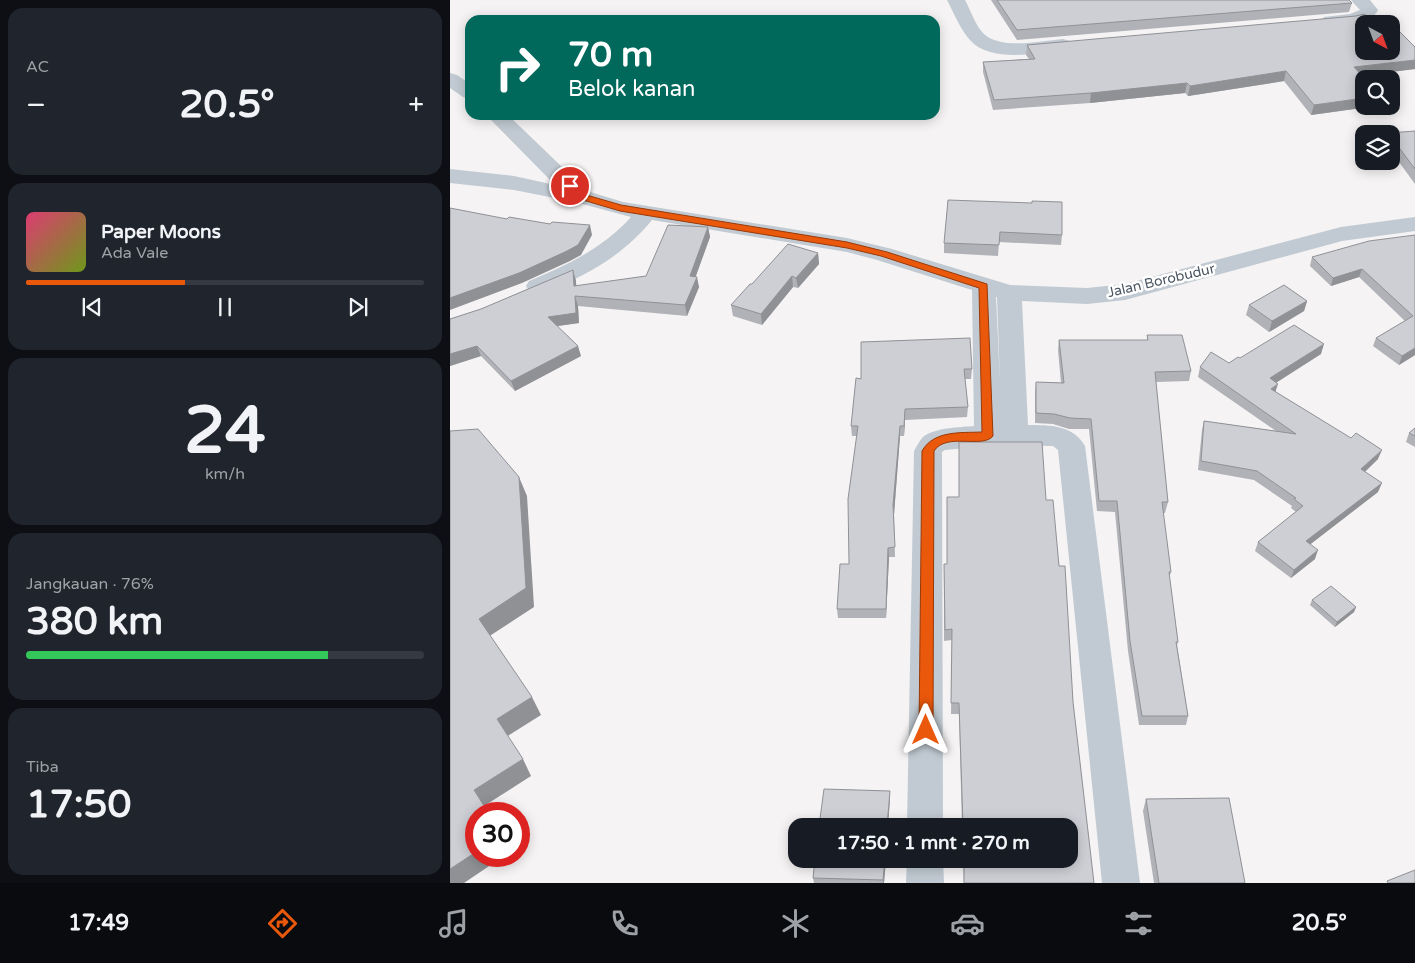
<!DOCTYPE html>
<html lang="id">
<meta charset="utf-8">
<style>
body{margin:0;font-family:"Varela Round",sans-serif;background:#20242c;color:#f1f3f6;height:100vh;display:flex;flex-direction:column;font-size:19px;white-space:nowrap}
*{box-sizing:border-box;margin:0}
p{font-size:16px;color:#9ea1a6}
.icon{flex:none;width:28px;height:28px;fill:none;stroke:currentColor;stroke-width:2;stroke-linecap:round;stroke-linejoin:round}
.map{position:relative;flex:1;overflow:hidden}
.panel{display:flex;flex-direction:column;gap:8px;padding:8px;background:#0d0f14;width:450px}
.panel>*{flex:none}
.top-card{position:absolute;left:15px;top:15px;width:475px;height:105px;border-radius:15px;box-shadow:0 2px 12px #0003;background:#00695c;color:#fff;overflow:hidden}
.needle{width:32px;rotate:139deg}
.tools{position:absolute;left:905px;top:15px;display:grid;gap:10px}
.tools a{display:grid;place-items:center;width:45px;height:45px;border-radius:10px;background:#171b24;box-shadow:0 2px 12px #0003;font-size:25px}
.speed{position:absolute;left:15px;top:802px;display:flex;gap:10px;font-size:25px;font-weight:700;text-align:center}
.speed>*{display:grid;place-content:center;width:65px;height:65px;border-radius:50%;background:#171b24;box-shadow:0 2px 12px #0003;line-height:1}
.speed .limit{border:8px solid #d22;background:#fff;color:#111}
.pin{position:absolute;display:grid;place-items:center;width:42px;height:42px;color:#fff;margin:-21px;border:2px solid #fff;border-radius:50%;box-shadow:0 1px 5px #0007}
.me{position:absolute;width:55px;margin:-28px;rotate:0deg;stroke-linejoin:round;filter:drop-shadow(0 0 4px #0008)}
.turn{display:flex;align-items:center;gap:18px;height:105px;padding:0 20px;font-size:22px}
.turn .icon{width:65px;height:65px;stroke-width:2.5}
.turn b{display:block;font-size:35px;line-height:42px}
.big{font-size:38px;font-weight:700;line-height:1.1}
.panel .widget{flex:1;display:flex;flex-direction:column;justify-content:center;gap:8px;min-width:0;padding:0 18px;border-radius:15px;background:#20242c}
.panel .dial{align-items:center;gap:0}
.dial b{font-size:65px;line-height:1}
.song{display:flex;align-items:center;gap:15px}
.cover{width:60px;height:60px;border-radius:8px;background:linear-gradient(135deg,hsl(340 70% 55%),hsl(80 70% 35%))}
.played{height:5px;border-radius:2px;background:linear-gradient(90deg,#ea580c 40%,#363941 40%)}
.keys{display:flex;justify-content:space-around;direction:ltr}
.heat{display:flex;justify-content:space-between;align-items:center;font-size:28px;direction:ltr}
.charge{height:8px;border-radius:4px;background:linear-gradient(90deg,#34c759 76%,#363941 0)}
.trip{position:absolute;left:338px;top:818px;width:290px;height:50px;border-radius:15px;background:#171b24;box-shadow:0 2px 12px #0003;font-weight:700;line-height:50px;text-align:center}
.dock{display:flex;height:80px;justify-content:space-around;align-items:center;background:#090b0e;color:#9ea1a6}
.dock .icon{width:35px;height:35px}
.dock .active{color:#ea580c}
.dock b{font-size:22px;color:#f1f3f6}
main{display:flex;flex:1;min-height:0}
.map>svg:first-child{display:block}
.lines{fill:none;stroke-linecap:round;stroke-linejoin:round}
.minor{fill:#c1cad2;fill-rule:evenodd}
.wall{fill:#b0b2b7}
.shaded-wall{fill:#909195}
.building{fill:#cdcfd5;stroke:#909195;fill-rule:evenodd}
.route{fill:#ea580c;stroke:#983908}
.labels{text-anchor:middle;stroke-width:5;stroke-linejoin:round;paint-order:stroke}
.street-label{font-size:14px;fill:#4a5661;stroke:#fff}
</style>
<main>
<section class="panel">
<div class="widget"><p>AC</p>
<div class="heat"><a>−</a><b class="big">20.5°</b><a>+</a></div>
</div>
<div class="widget">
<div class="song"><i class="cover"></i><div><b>Paper Moons</b><p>Ada Vale</p></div></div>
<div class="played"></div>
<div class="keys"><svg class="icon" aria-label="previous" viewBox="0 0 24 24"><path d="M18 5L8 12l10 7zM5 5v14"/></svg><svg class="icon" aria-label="pause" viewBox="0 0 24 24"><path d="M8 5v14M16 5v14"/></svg><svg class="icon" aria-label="next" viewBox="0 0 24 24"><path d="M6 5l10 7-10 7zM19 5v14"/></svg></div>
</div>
<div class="widget dial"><b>24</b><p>km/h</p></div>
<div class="widget"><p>Jangkauan · 76%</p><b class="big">380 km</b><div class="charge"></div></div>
<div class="widget"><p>Tiba</p><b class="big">17:50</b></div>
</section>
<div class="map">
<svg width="965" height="883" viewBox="0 0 965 883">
<rect width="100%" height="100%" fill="#f5f3f3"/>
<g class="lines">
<!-- minor -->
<g class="minor">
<path d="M497,0H515C521,11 525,25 534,34C551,50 591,41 613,39L620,41L622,45L620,49L613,51C587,53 539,63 520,40C510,29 504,13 497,0Z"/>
<path d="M901,0H920L928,10C920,26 889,29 874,25L871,21L874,17L900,14L910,10Z"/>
<polygon points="0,73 7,75 20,84 20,99 13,97 0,88"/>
<path d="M36,115H58L137,191L173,202L397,238L442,249L560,285L637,288L675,284L891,227L965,217V231L892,241L675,300L637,304L572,301L578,425C600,425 623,425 635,446L690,883H652L608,450L603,446L547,445L495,450L492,452L493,826H457L464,451C467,446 469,441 473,437C483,428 511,427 524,426L522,290L427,260L397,252L202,220C178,249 150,268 116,283C104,289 93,295 79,291L76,286L79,281C118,265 153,248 181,217L125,202L64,190L0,183V169L64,176L105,185ZM546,297H547L550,382Z"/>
<polygon points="457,859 493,859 494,883 456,883"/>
</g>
</g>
<!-- wall -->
<g class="wall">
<polygon points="541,0 899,0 902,3 899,12 567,40"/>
<polygon points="577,45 965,69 912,75 914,106 926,106 861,115 834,81 738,96 735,93 640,103 543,110 533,72 533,62 579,59 576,55"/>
<polygon points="965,131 965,184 941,151 941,134 939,134"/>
<polygon points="498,200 612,235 611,245 549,242 548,256 494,253 494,243"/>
<polygon points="258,227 260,237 245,277 249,287 237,316 128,306 129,323 107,326 131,356 65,391 31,356 0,366 0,319 31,309 123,270 126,281 126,286 196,276"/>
<polygon points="965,235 965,355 949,365 923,346 926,338 955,321 909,277 881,286 860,266 862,257"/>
<polygon points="368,253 369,264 348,288 343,287 312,325 283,316 281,305 302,284"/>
<polygon points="857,301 854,311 819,332 796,315 799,305"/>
<polygon points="697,335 741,371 739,381 706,382 718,502 715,513 713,513 721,572 719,578 728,642 727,645 738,716 736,725 689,725 678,651 665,512 647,511 639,429 619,429 603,424 585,423 585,392 586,382 611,383 608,350 609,340 697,340"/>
<polygon points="411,342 522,369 521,379 515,379 518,407 517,417 455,420 454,436 450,436 444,514 445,557 439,557 436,618 388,618 387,609 399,564 407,436 402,436 401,426 411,379"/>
<polygon points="871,354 826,382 826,392 928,459 915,472 928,492 860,544 865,559 841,578 805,551 808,542 846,512 841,508 842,506 804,480 748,470 752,430 754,421 826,431 748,377 750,367 779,363 790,358"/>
<polygon points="965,428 965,447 956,442 959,433"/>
<polygon points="509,497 596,500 609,566 623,702 644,883 514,883 513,859 619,859 619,826 512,826 509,714 501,714 502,640 494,641 494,564 497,564"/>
<polygon points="862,600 906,607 904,612 885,627 860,605"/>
<polygon points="696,799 795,883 704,883 693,811"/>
<polygon points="365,859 436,859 434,883 364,883 363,878"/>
</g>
<!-- shaded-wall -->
<g class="shaded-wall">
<polygon points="965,60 965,69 902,77 904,67"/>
<polygon points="836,71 834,81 738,96 740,86"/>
<polygon points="737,83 735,93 640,103 641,93"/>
<polygon points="914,98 914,106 926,106 861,115 864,105"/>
<polygon points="140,225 142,235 131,255 120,261 72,283 0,310 0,298"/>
<polygon points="258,227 260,237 242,287 240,276"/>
<polygon points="368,253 369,264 348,288 346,278"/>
<polygon points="912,269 909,277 881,286 883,278"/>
<polygon points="123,270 126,281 127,297 124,286"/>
<polygon points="342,276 343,287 312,325 311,314"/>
<polygon points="247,277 249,287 237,316 235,305"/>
<polygon points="125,296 128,306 129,323 101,327 98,317"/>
<polygon points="857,301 854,311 819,332 822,321"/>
<polygon points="874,344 871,354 818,388 820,378"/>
<polygon points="27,346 31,356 0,366 0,354"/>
<polygon points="128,346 131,356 65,391 61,381"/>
<polygon points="965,348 965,355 949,365 952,356"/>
<polygon points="828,384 825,393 821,389"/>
<polygon points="455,409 455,420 454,436 454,426"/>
<polygon points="450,426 450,436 444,515 443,505"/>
<polygon points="932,450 928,459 908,478 911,469"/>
<polygon points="69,477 77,496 84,607 38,637 29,619"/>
<polygon points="932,483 928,492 853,550 856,541"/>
<polygon points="438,548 439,557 436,618 436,609"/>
<polygon points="868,550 865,559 841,578 844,570"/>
<polygon points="906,607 904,612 885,627 887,622"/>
<polygon points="82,697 91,715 56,737 47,719"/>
<polygon points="73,759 81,776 34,806 24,790"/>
<polygon points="440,791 440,800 438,826 437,826"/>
<polygon points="26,852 26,856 54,856 14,883 0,883 0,869"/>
<polygon points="435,859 436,859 434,883 433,883"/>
</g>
<!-- building -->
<g class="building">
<polygon points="547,0 899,0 902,3 567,30"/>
<path d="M914,14L924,23L939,21L965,47V60L904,67L915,79H914V98L864,105L836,71L740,86L737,83L641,93L544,100L533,62L585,59L577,45L906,16ZM914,24H941V51H914Z"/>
<polygon points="965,131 965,169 941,137 941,134 939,133"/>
<polygon points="498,200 582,203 582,201 612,202 612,235 550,232 549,245 494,243"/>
<polygon points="0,208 57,219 59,217 100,224 102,222 140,225 128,245 117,251 69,273 0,298"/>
<polygon points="218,225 258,227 240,276 247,277 235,305 125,296 126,313 98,317 128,346 61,381 27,346 0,354 0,319 31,309 123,270 124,286 196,276"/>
<polygon points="965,235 965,348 952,356 926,338 963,316 912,269 883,278 862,257 919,241"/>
<polygon points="338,244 368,253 346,278 342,276 311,314 281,305 300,284 302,284"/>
<polygon points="834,285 857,301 822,321 799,305"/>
<polygon points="844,325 874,344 820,378 828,384 821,389 901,438 906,433 932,450 911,469 932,483 856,541 868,550 844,570 808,542 853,506 844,499 846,498 807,471 751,461 754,421 846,434 750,367 761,352 779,363 788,357 790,358"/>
<polygon points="697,335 732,335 741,371 705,372 718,502 712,502 721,572 719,572 728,642 726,642 738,716 692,716 680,641 667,501 649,501 641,419 620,418 604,414 586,413 586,382 614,383 609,340 698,340"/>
<polygon points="520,338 522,369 514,369 518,407 455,409 454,426 450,426 443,505 445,547 438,548 436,609 387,609 390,564 399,564 398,499 408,426 401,426 406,378 411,379 411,342"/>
<polygon points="965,428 965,436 959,433"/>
<polygon points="28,429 69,477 76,588 29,619 82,697 47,719 73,759 24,790 39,814 26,814 26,852 0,869 0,431"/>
<polygon points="509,442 592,442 596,500 603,500 609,566 615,566 623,702 644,883 514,883 514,859 619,859 619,826 513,826 509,703 501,703 502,629 495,630 494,564 497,564 497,497 509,497"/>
<polygon points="881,586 906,607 887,622 862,600"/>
<polygon points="374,789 440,791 437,826 369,826"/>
<polygon points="779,798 795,883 709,883 696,799"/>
<polygon points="365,859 435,859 433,880 363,878"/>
<polygon points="965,870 965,883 938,883 937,881"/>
</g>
<!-- route -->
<path class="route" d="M116,184H123L133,194L171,205L397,242L437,252L537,284L543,436C533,449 496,432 484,451L483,730L481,735L476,737L471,735L469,730L472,451C484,430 511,433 532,432L529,288L431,256L397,248L170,211L126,198L116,188Z"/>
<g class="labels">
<!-- street labels -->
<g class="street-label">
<text transform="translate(711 280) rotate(-13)" y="5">Jalan Borobudur</text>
</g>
</g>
</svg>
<div class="tools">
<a><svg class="needle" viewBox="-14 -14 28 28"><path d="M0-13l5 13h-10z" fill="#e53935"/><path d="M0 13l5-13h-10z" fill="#9ea1a6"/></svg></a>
<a><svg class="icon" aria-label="search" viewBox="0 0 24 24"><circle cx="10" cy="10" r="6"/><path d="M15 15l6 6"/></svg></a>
<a><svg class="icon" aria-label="layers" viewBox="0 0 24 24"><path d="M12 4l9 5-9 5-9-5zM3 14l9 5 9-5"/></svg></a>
</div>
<div class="speed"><div class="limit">30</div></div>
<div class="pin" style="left:120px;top:186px;background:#d93025"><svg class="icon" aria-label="arrive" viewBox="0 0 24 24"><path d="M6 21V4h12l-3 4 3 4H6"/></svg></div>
<svg class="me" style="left:476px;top:730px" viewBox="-20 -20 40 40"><path d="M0-17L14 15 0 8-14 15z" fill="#ea580c" stroke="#fff" stroke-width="4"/></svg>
<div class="trip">17:50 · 1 mnt · 270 m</div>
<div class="top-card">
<div class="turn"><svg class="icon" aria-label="right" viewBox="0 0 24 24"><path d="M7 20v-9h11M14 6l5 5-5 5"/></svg><div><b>70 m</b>Belok kanan</div></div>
</div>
</div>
</main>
<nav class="dock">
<b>17:49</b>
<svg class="icon active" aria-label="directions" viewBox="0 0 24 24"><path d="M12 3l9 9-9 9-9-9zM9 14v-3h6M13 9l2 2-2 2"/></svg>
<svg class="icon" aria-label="music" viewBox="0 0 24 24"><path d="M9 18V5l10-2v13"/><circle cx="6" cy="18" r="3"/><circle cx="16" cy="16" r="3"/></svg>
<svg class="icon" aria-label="phone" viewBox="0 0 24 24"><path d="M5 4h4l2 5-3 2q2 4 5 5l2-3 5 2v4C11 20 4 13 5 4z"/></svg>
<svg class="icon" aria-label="climate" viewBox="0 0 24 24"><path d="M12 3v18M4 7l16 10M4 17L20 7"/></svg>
<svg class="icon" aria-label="car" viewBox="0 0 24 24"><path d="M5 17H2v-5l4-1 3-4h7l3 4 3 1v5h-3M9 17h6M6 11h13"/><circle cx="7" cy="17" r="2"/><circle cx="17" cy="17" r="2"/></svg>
<svg class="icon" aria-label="filters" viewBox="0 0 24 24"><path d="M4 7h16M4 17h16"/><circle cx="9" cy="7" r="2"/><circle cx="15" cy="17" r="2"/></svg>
<b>20.5°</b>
</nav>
